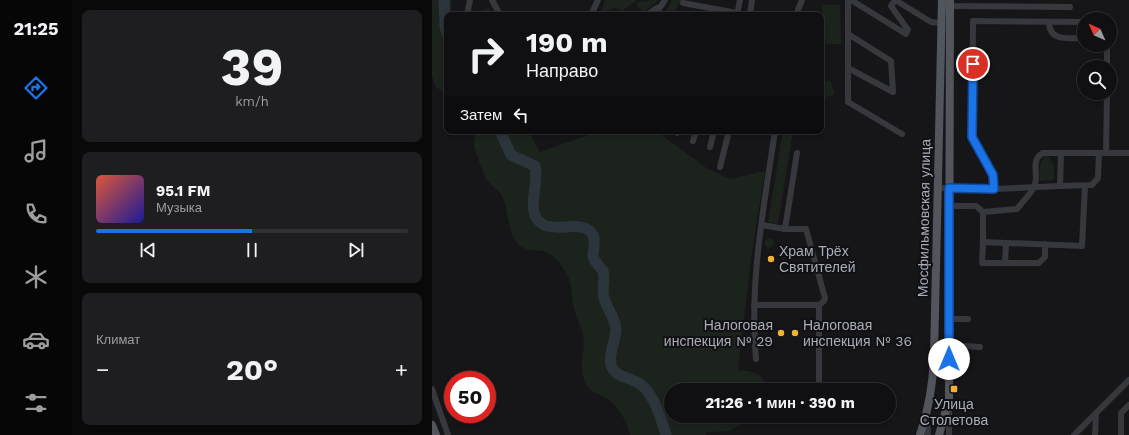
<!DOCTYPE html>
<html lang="ru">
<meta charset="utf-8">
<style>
body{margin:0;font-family:"Work Sans",sans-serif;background:#1e1e20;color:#f1f3f6;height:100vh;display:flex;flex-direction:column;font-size:15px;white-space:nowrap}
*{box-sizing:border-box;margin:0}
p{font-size:13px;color:#9c9d9f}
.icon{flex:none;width:22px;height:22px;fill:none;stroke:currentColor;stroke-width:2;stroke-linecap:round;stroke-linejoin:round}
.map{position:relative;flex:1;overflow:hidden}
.sheet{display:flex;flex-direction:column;gap:10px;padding:10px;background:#09090a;width:360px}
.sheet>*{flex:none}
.top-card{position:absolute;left:12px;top:12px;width:380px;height:122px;border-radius:8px;box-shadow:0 2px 6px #0003,0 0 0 1px #303032;background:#101012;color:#f1f3f6;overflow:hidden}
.needle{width:26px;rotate:315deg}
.tools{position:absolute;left:645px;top:12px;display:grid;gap:8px}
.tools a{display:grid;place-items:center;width:40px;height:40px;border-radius:50%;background:#101012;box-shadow:0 2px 6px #0003,0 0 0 1px #303032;font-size:20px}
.speed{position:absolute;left:12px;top:371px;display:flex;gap:8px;font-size:20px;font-weight:700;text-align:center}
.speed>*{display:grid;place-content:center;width:52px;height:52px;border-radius:50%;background:#101012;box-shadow:0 2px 6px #0003,0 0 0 1px #303032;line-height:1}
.speed .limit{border:6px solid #d22;background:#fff;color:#111}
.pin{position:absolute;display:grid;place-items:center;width:34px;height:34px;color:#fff;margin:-17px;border:2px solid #fff;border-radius:50%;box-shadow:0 1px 4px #0007}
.me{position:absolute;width:44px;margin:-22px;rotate:0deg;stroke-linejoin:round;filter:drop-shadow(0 0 3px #0008)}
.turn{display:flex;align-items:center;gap:14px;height:84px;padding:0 16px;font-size:18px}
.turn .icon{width:52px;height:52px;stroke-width:2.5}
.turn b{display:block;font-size:28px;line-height:34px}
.then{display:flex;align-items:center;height:38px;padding:0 16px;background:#0003;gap:8px;font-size:15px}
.big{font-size:30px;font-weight:700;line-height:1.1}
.sheet .tile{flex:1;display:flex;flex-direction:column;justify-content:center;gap:6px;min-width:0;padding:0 14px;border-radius:8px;background:#1e1e20}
.sheet .dial{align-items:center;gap:0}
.dial b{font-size:52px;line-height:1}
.song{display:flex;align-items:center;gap:12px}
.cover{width:48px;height:48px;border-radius:6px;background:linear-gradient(135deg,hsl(10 70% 55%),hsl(240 70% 35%))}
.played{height:4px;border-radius:2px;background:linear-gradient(90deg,#1a73e8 50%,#303032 50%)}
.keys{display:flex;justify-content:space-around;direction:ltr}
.heat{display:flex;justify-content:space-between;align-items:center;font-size:22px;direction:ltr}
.trip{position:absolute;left:232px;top:383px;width:232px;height:40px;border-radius:20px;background:#101012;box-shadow:0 2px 6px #0003,0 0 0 1px #303032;font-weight:700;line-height:40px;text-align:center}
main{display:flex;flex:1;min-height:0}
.dock{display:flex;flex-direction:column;width:72px;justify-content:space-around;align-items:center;background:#060607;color:#9c9d9f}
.dock .icon{width:28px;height:28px}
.dock .active{color:#1a73e8}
.dock b{font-size:18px;color:#f1f3f6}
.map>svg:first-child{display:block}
.green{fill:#1c231d}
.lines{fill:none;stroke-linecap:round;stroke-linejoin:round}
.river{stroke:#2c353c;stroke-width:11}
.minor{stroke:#37383d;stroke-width:6}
.major{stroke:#53555c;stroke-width:8}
.route-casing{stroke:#114b97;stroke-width:10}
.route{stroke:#1a73e8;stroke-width:7}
.poi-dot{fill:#f2b134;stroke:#111113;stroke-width:1.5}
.labels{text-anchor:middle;stroke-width:4;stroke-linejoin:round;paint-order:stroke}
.street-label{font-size:14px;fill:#a8adb8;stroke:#111113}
.poi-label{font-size:14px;fill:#a8adb8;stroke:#111113;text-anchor:start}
</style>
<main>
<nav class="dock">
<b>21:25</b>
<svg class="icon active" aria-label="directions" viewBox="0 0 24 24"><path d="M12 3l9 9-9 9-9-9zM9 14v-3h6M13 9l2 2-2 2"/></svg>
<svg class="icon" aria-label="music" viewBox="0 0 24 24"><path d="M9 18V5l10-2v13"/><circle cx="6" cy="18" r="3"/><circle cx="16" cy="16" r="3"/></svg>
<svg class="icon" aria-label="phone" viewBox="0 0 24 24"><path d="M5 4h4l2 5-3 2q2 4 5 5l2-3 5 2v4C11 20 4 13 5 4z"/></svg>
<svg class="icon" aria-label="climate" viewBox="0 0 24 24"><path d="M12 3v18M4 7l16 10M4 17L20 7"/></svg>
<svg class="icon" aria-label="car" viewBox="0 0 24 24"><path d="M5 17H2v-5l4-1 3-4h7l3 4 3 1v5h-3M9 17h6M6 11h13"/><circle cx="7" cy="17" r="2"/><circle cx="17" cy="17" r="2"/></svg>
<svg class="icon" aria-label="filters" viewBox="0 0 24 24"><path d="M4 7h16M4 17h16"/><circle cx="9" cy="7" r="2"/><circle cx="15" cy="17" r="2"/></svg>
</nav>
<section class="sheet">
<div class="tile dial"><b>39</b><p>km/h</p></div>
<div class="tile">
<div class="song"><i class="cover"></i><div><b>95.1 FM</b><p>Музыка</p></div></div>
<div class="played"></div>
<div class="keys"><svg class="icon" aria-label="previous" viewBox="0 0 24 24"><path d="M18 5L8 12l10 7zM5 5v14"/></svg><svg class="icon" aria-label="pause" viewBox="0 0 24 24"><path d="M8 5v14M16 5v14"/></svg><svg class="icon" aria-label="next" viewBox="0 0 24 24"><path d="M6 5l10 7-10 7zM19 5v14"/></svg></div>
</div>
<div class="tile"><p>Климат</p>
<div class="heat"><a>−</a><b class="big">20°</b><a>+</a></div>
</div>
</section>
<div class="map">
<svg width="697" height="435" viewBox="0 0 697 435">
<rect width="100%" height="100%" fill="#161618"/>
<!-- green -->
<g class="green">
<polygon points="0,0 19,0 20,15 15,15 15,95 4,87 0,76"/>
<path d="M173,0H205L190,11C183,6 177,8 172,15H168Z"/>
<polygon points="222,0 226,0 211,13 204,4 207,2"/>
<polygon points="240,0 250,0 240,15 232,15"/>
<polygon points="390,5 408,5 409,44 391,44"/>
<polygon points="57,8 61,15 46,15 45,12"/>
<polygon points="398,80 403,94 389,99 389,83"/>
<path d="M43,131H96L108,152L168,131H224L276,169L298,179L333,171L320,251L306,370C324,372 330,372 336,390H239V416H322L297,431L275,432L274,435H198C194,420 187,406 174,398C166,393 157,392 153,382C147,369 151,358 152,344C152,330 145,321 142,309C139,296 141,283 133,271C129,264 120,253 111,251C103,250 95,251 88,246C74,234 78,213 71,198C68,190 60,187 55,180C52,174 42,150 42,143C42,139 43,135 43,131Z"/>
<polygon points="351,131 361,131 346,224 336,222"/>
<path d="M615,155L622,166V180L608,181C607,171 606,162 615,155Z"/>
<circle cx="337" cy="243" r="4.5"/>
</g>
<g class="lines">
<!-- river -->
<g class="river">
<polyline points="12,0 13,27 15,33"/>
<path d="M68,131L79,155L103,166C108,185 91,214 112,225C126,232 152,219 161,235C164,241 161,249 161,256C162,262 168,266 171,271C174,279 169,290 172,298C175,309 183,317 184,329C184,340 176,354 179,365C183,378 199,377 208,384C223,395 229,419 234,435"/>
</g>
<!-- minor -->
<g class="minor">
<polyline points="60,0 68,15"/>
<polyline points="419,0 474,34 476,30 459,6 463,0"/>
<polyline points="463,0 499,22 509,23"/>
<polyline points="251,3 305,13"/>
<polyline points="515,6 638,7"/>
<polyline points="35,15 38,0"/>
<polyline points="146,15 147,15"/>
<polyline points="154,15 160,13 166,0"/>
<polyline points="215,15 225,8"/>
<polyline points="223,15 233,0"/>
<polyline points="305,15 308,0"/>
<polyline points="318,15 320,0"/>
<polyline points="364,15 370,0"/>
<path d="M617,22C617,42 637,38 652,38"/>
<polyline points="416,34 459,61 461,92 416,68 416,0"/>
<polyline points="675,67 675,45"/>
<polyline points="416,68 416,102 470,134"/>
<polyline points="245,133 246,131"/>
<polyline points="261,141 264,131"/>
<polyline points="278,147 282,131"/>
<polyline points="674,153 675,93"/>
<polyline points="288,167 297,131"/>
<polyline points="628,186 660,185 666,178 667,153"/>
<polyline points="506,188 562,189 628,186 629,153"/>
<polyline points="562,189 561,175 540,137 541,21 652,22"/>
<polyline points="517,206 544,206 551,212"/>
<polyline points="330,225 353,229 365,153"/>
<polyline points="353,229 374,229 393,298 392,301 387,305"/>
<path d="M551,242V212L585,209C590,202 598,195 602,187C608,176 597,160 611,153H697"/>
<polyline points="613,244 613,257 607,263 550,263 551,242 650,246 653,186"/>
<polyline points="573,263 574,243"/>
<polyline points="322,305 387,305 387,390"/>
<polyline points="517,319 536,319"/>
<polyline points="517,345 548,347"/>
<path d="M324,359C317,282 332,206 343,131"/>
<polyline points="0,389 16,435"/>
<polyline points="495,418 496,435"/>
<polyline points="517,435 517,409"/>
<polyline points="642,435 697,380"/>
<polyline points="663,435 664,414"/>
<polyline points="689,435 689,413 697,405"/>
</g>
<!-- major -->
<g class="major">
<polyline points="0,425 4,435"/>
<path d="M488,435C497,409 501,384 502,356L510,0"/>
<polyline points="507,435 517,399 517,388 518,0"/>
</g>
</g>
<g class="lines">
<defs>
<polyline id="route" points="517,359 517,188 562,189 561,175 540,137 541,64"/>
</defs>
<!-- route casing -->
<use href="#route" class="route-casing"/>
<!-- route -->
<use href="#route" class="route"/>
</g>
<!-- markers -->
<g class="poi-dot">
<circle cx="339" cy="259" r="4"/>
<circle cx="349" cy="333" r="4"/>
<circle cx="363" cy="333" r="4"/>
<rect x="518" y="385" width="8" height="8" rx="2"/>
</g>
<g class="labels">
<!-- street labels -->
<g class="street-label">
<text transform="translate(492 218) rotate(-89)" y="5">Мосфильмовская улица</text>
</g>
<!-- poi labels -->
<g class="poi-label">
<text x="347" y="256">Храм Трёх<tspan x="347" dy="16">Святителей</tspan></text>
<text x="341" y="330" text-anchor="end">Налоговая<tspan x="341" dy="16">инспекция № 29</tspan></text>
<text x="371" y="330">Налоговая<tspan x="371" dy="16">инспекция № 36</tspan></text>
<text x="522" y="409" text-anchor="middle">Улица<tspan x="522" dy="16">Столетова</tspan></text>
</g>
</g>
</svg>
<div class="tools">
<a><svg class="needle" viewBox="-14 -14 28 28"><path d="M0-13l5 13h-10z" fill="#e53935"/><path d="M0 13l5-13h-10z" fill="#9c9d9f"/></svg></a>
<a><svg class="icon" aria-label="search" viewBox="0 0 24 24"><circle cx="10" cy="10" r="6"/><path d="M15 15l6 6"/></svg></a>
</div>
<div class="speed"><div class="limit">50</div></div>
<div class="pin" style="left:541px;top:64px;background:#d93025"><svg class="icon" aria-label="arrive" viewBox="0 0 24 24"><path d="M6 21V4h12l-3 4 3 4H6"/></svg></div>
<svg class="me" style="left:517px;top:359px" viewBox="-20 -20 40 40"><circle r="19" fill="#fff"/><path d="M0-13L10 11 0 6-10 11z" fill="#1a73e8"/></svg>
<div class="trip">21:26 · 1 мин · 390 m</div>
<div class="top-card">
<div class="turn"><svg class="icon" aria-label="right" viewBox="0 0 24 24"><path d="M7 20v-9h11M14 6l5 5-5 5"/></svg><div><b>190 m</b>Направо</div></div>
<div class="then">Затем<svg class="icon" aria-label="left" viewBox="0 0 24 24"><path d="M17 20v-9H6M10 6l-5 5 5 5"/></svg></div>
</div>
</div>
</main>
